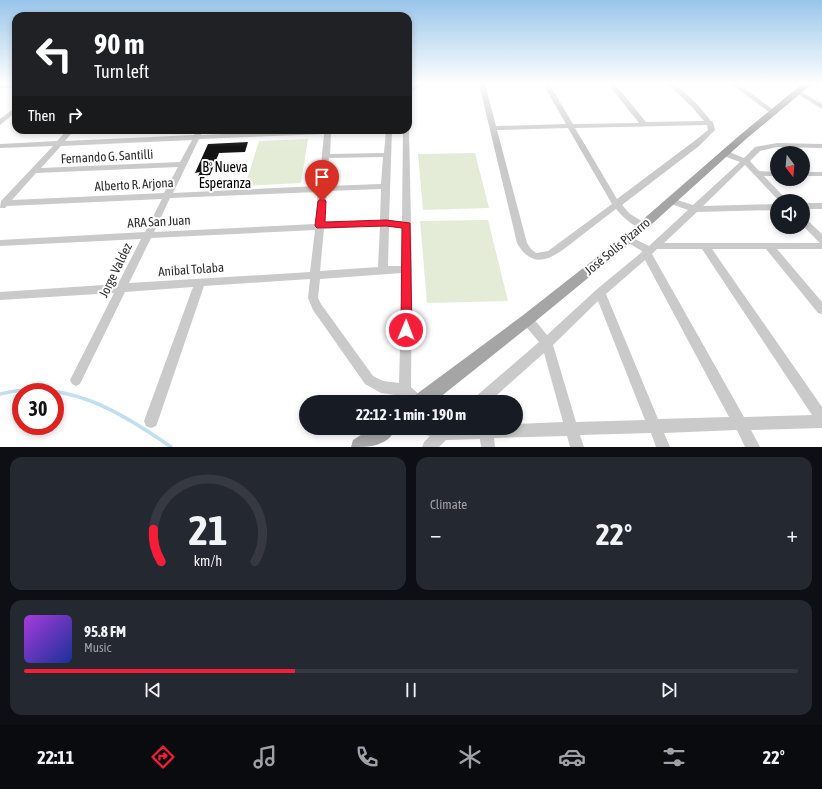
<!DOCTYPE html>
<meta charset="utf-8">
<style>
body{margin:0;font-family:"Asap Condensed",sans-serif;background:#242831;color:#f1f3f6;height:100vh;display:flex;flex-direction:column;font-size:15px;white-space:nowrap}
*{box-sizing:border-box;margin:0}
p{font-size:13px;color:#9ea1a6}
.icon{flex:none;width:22px;height:22px;fill:none;stroke:currentColor;stroke-width:2;stroke-linecap:round;stroke-linejoin:round}
.map{position:relative;height:447px;overflow:hidden}
.panel{display:flex;flex-direction:column;gap:10px;padding:10px;background:#0d0f14;flex:1}
.panel>*{flex:none}
.banner{position:absolute;left:12px;top:12px;width:400px;height:122px;border-radius:12px;box-shadow:0 2px 6px #0003;background:#202124;color:#fff;overflow:hidden}
.needle{width:26px;rotate:164deg}
.tools{position:absolute;left:770px;top:146px;display:grid;gap:8px}
.tools a{display:grid;place-items:center;width:40px;height:40px;border-radius:50%;background:#171b24;box-shadow:0 2px 6px #0003;font-size:20px}
.speed{position:absolute;left:12px;top:383px;display:flex;gap:8px;font-size:20px;font-weight:700;text-align:center}
.speed>*{display:grid;place-content:center;width:52px;height:52px;border-radius:50%;background:#171b24;box-shadow:0 2px 6px #0003;line-height:1}
.speed .limit{border:6px solid #d22;background:#fff;color:#111}
.pin{position:absolute;display:grid;place-items:center;width:34px;height:34px;color:#fff;margin:-41px -17px;border-radius:50% 50% 50% 0;rotate:-45deg;box-shadow:0 0 4px #0007}
.pin .icon{rotate:45deg}
.me{position:absolute;width:44px;margin:-22px;rotate:1deg;stroke-linejoin:round;filter:drop-shadow(0 0 3px #0008)}
.turn{display:flex;align-items:center;gap:14px;height:84px;padding:0 16px;font-size:18px}
.turn .icon{width:52px;height:52px;stroke-width:2.5}
.turn b{display:block;font-size:28px;line-height:34px}
.then{display:flex;align-items:center;height:38px;padding:0 16px;background:#0003;gap:8px;font-size:15px}
.big{font-size:30px;font-weight:700;line-height:1.1}
.panel .card{flex:1;display:flex;flex-direction:column;justify-content:center;gap:6px;min-width:0;padding:0 14px;border-radius:12px;background:#242831}
.panel .dial{align-items:center;gap:0}
.dial svg{height:104px;overflow:visible;fill:none;stroke:#363941;stroke-width:7;stroke-linecap:round;text-anchor:middle}
.dial text{fill:#f1f3f6;stroke:none}
.song{display:flex;align-items:center;gap:12px}
.cover{width:48px;height:48px;border-radius:6px;background:linear-gradient(135deg,hsl(280 70% 55%),hsl(230 70% 35%))}
.played{height:4px;border-radius:2px;background:linear-gradient(90deg,#f61d38 35%,#363941 35%)}
.keys{display:flex;justify-content:space-around;direction:ltr}
.heat{display:flex;justify-content:space-between;align-items:center;font-size:22px;direction:ltr}
.panel .tiles{flex:1;display:grid;gap:10px;grid-template-columns:1fr 1fr}
.card:last-child{grid-column:span 2}
.trip{position:absolute;left:299px;top:395px;width:224px;height:40px;border-radius:20px;background:#171b24;box-shadow:0 2px 6px #0003;font-weight:700;line-height:40px;text-align:center}
.dock{display:flex;height:64px;justify-content:space-around;align-items:center;background:#090b0e;color:#9ea1a6}
.dock .icon{width:28px;height:28px}
.dock .current{color:#f61d38}
.dock b{font-size:18px;color:#f1f3f6}
.map>svg:first-child{display:block}
.green{fill:#e4ecd8}
.lines{fill:none;stroke-linecap:round;stroke-linejoin:round}
.stream{stroke:#c2dfee;stroke-width:3.5}
.building{fill:#141414}
.minor{fill:#cacaca;fill-rule:evenodd}
.major{fill:#a5a5a5;fill-rule:evenodd}
.route{fill:#f61d38;stroke:#a01324}
.labels{text-anchor:middle;stroke-width:4;stroke-linejoin:round;paint-order:stroke}
.street-label{font-size:13px;fill:#2d2d2d;stroke:#fff}
.neighbourhood-label{font-size:14px;fill:#000;stroke:#fff}
</style>
<div class="map">
<svg width="822" height="447" viewBox="0 0 822 447">
<rect width="100%" height="100%" fill="#fff"/>
<!-- green -->
<g class="green">
<polygon points="308,139 301,183 245,186 259,141"/>
<polygon points="475,153 489,208 423,210 418,154"/>
<polygon points="488,220 508,301 427,303 420,221"/>
</g>
<g class="lines">
<!-- stream -->
<path class="stream" d="M0,394C64,377 121,412 171,447"/>
</g>
<!-- building -->
<polygon class="building" points="248,142 245,152 219,153 210,175 198,176 200,172 195,173 208,144"/>
<g class="lines">
<!-- minor -->
<g class="minor">
<rect x="0" y="84" width="16" height="4"/>
<polygon points="418,84 427,84 408,93 408,89"/>
<path d="M479,84H485L496,126L566,124L543,84H549L573,124L639,123L608,84H615L646,122L704,121L692,107L668,84H675L697,104L711,121L713,122L715,130L699,146L622,205L630,214L645,223L647,225L645,227C635,230 622,216 616,209C603,219 591,228 578,238C558,254 535,275 517,243ZM707,125L708,130L693,142L617,199L575,128ZM568,128L612,204L548,251L536,253L531,249L527,243L497,130Z"/>
<polygon points="731,84 739,84 777,113 776,114 772,114"/>
<polygon points="800,91 822,104 822,109 798,94 797,93"/>
<polygon points="16,107 16,112 0,125 0,119"/>
<path d="M408,128L409,130L412,269L411,387L423,398L424,402H409L402,396L381,393L365,384L313,310L308,298L310,279L204,286L158,421L156,426L151,428L146,426L144,421L193,287L125,292L80,384L76,386L72,384L70,380L114,293L0,300V292L118,284L141,239L0,246V240L145,232L162,199L7,206L5,208H0L1,201L53,146L0,148V144L57,141L67,130H74L65,141L194,135L197,130H203L201,135L316,130H367L364,132L331,134L330,154L384,153L386,130H392L389,220L402,222L403,130H408ZM324,134L319,186L173,193L199,139ZM192,140L180,162L41,168L61,146ZM383,157L381,184L327,186L329,158ZM178,167L164,193L12,200L36,173ZM381,189L380,220L324,223L327,191ZM318,192L315,224L154,232L170,198ZM380,226L378,267L320,271L324,229ZM389,226L402,228V266H388ZM315,230L310,272L129,283L151,238ZM402,273L399,383L383,381L373,376L321,304L318,298L320,279Z"/>
<path d="M777,143L822,144V148L777,147L760,151L750,161L759,171L777,172V176H764L788,201H779L745,165L703,206L777,204V210L697,212L664,243H820L803,226V218L806,219L822,234V249H777L822,302V314L818,313L766,249H712L822,407V428L751,430L760,447H745L737,430L664,433L670,447H656L651,433L580,435L584,447H570L567,436L494,438L495,447H481L480,439L446,440L439,447H422L424,442L430,436L418,433L416,428H516V424L563,422L544,353L489,402H473L474,398L539,342L523,323L521,320L523,317C533,313 541,329 547,335L596,290L642,252V251L625,241L623,239L625,237H631L649,246L688,210L668,203L667,201L668,199L671,198L693,205L740,162L721,155V151H727L744,158L755,147ZM657,249H702L812,415L744,417L652,254ZM645,260L729,417L658,419L606,294ZM598,301L645,420L576,422L553,345Z"/>
<rect x="803" y="172" width="19" height="4"/>
<rect x="803" y="203" width="19" height="6"/>
</g>
<!-- major -->
<g class="major">
<polygon points="802,84 812,84 746,139 632,242 532,324 434,402 411,402 414,396 522,316 624,236 740,135"/>
<path d="M372,428H396C388,447 369,447 351,447L353,440Z"/>
</g>
</g>
<!-- sky -->
<linearGradient id="sky" x2="0" y2="1"><stop stop-color="#99c5ea"/><stop offset="0.57" stop-color="#fff"/><stop offset="1" stop-color="#fff" stop-opacity="0"/></linearGradient>
<rect width="822" height="147" fill="url(#sky)"/>
<!-- route -->
<polygon class="route" points="322,198 326,201 325,222 386,220 410,223 412,330 410,333 406,335 402,333 401,330 402,228 386,226 317,228 315,226 318,201"/>
<g class="labels">
<!-- street labels -->
<g class="street-label">
<text transform="translate(107 156) rotate(-3)" y="5">Fernando G. Santilli</text>
<text transform="translate(134 184) rotate(-3)" y="5">Alberto R. Arjona</text>
<text transform="translate(159 221) rotate(-3)" y="5">ARA San Juan</text>
<text transform="translate(617 246) rotate(-40)" y="5">José Solís Pizarro</text>
<text transform="translate(191 269) rotate(-4)" y="5">Anibal Tolaba</text>
<text transform="translate(115 270) rotate(-64)" y="5">Jorge Valdez</text>
</g>
<!-- neighbourhood labels -->
<g class="neighbourhood-label">
<text x="225" y="172">Bº Nueva<tspan x="225" dy="16">Esperanza</tspan></text>
</g>
</g>
</svg>
<div class="tools">
<a><svg class="needle" viewBox="-14 -14 28 28"><path d="M0-13l5 13h-10z" fill="#e53935"/><path d="M0 13l5-13h-10z" fill="#9ea1a6"/></svg></a>
<a><svg class="icon" aria-label="sound" viewBox="0 0 24 24"><path d="M4 9h4l5-4v14l-5-4H4zM17 9q2 3 0 6"/></svg></a>
</div>
<div class="speed"><div class="limit">30</div></div>
<div class="pin" style="left:322px;top:201px;background:#d93025"><svg class="icon" aria-label="arrive" viewBox="0 0 24 24"><path d="M6 21V4h12l-3 4 3 4H6"/></svg></div>
<svg class="me" style="left:406px;top:330px" viewBox="-20 -20 40 40"><circle r="17" fill="#f61d38" stroke="#fff" stroke-width="3"/><path d="M0-11L8 9 0 5-8 9z" fill="#fff"/></svg>
<div class="trip">22:12 · 1 min · 190 m</div>
<div class="banner">
<div class="turn"><svg class="icon" aria-label="left" viewBox="0 0 24 24"><path d="M17 20v-9H6M10 6l-5 5 5 5"/></svg><div><b>90 m</b>Turn left</div></div>
<div class="then">Then<svg class="icon" aria-label="right" viewBox="0 0 24 24"><path d="M7 20v-9h11M14 6l5 5-5 5"/></svg></div>
</div>
</div>
<section class="panel">
<div class="tiles">
<div class="card dial"><svg viewBox="0 0 100 80">
<path d="M14 69A42 42 0 1 1 86 69"/>
<path d="M14 69A42 42 0 0 1 8 44" stroke="#f61d38"/>
<text x="50" y="56" font-size="32" font-weight="700">21</text>
<text x="50" y="72" font-size="11">km/h</text>
</svg></div>
<div class="card"><p>Climate</p>
<div class="heat"><a>−</a><b class="big">22°</b><a>+</a></div>
</div>
<div class="card">
<div class="song"><i class="cover"></i><div><b>95.8 FM</b><p>Music</p></div></div>
<div class="played"></div>
<div class="keys"><svg class="icon" aria-label="previous" viewBox="0 0 24 24"><path d="M18 5L8 12l10 7zM5 5v14"/></svg><svg class="icon" aria-label="pause" viewBox="0 0 24 24"><path d="M8 5v14M16 5v14"/></svg><svg class="icon" aria-label="next" viewBox="0 0 24 24"><path d="M6 5l10 7-10 7zM19 5v14"/></svg></div>
</div>
</div>
</section>
<nav class="dock">
<b>22:11</b>
<svg class="icon current" aria-label="directions" viewBox="0 0 24 24"><path d="M12 3l9 9-9 9-9-9zM9 14v-3h6M13 9l2 2-2 2"/></svg>
<svg class="icon" aria-label="music" viewBox="0 0 24 24"><path d="M9 18V5l10-2v13"/><circle cx="6" cy="18" r="3"/><circle cx="16" cy="16" r="3"/></svg>
<svg class="icon" aria-label="phone" viewBox="0 0 24 24"><path d="M5 4h4l2 5-3 2q2 4 5 5l2-3 5 2v4C11 20 4 13 5 4z"/></svg>
<svg class="icon" aria-label="climate" viewBox="0 0 24 24"><path d="M12 3v18M4 7l16 10M4 17L20 7"/></svg>
<svg class="icon" aria-label="car" viewBox="0 0 24 24"><path d="M5 17H2v-5l4-1 3-4h7l3 4 3 1v5h-3M9 17h6M6 11h13"/><circle cx="7" cy="17" r="2"/><circle cx="17" cy="17" r="2"/></svg>
<svg class="icon" aria-label="filters" viewBox="0 0 24 24"><path d="M4 7h16M4 17h16"/><circle cx="9" cy="7" r="2"/><circle cx="15" cy="17" r="2"/></svg>
<b>22°</b>
</nav>
